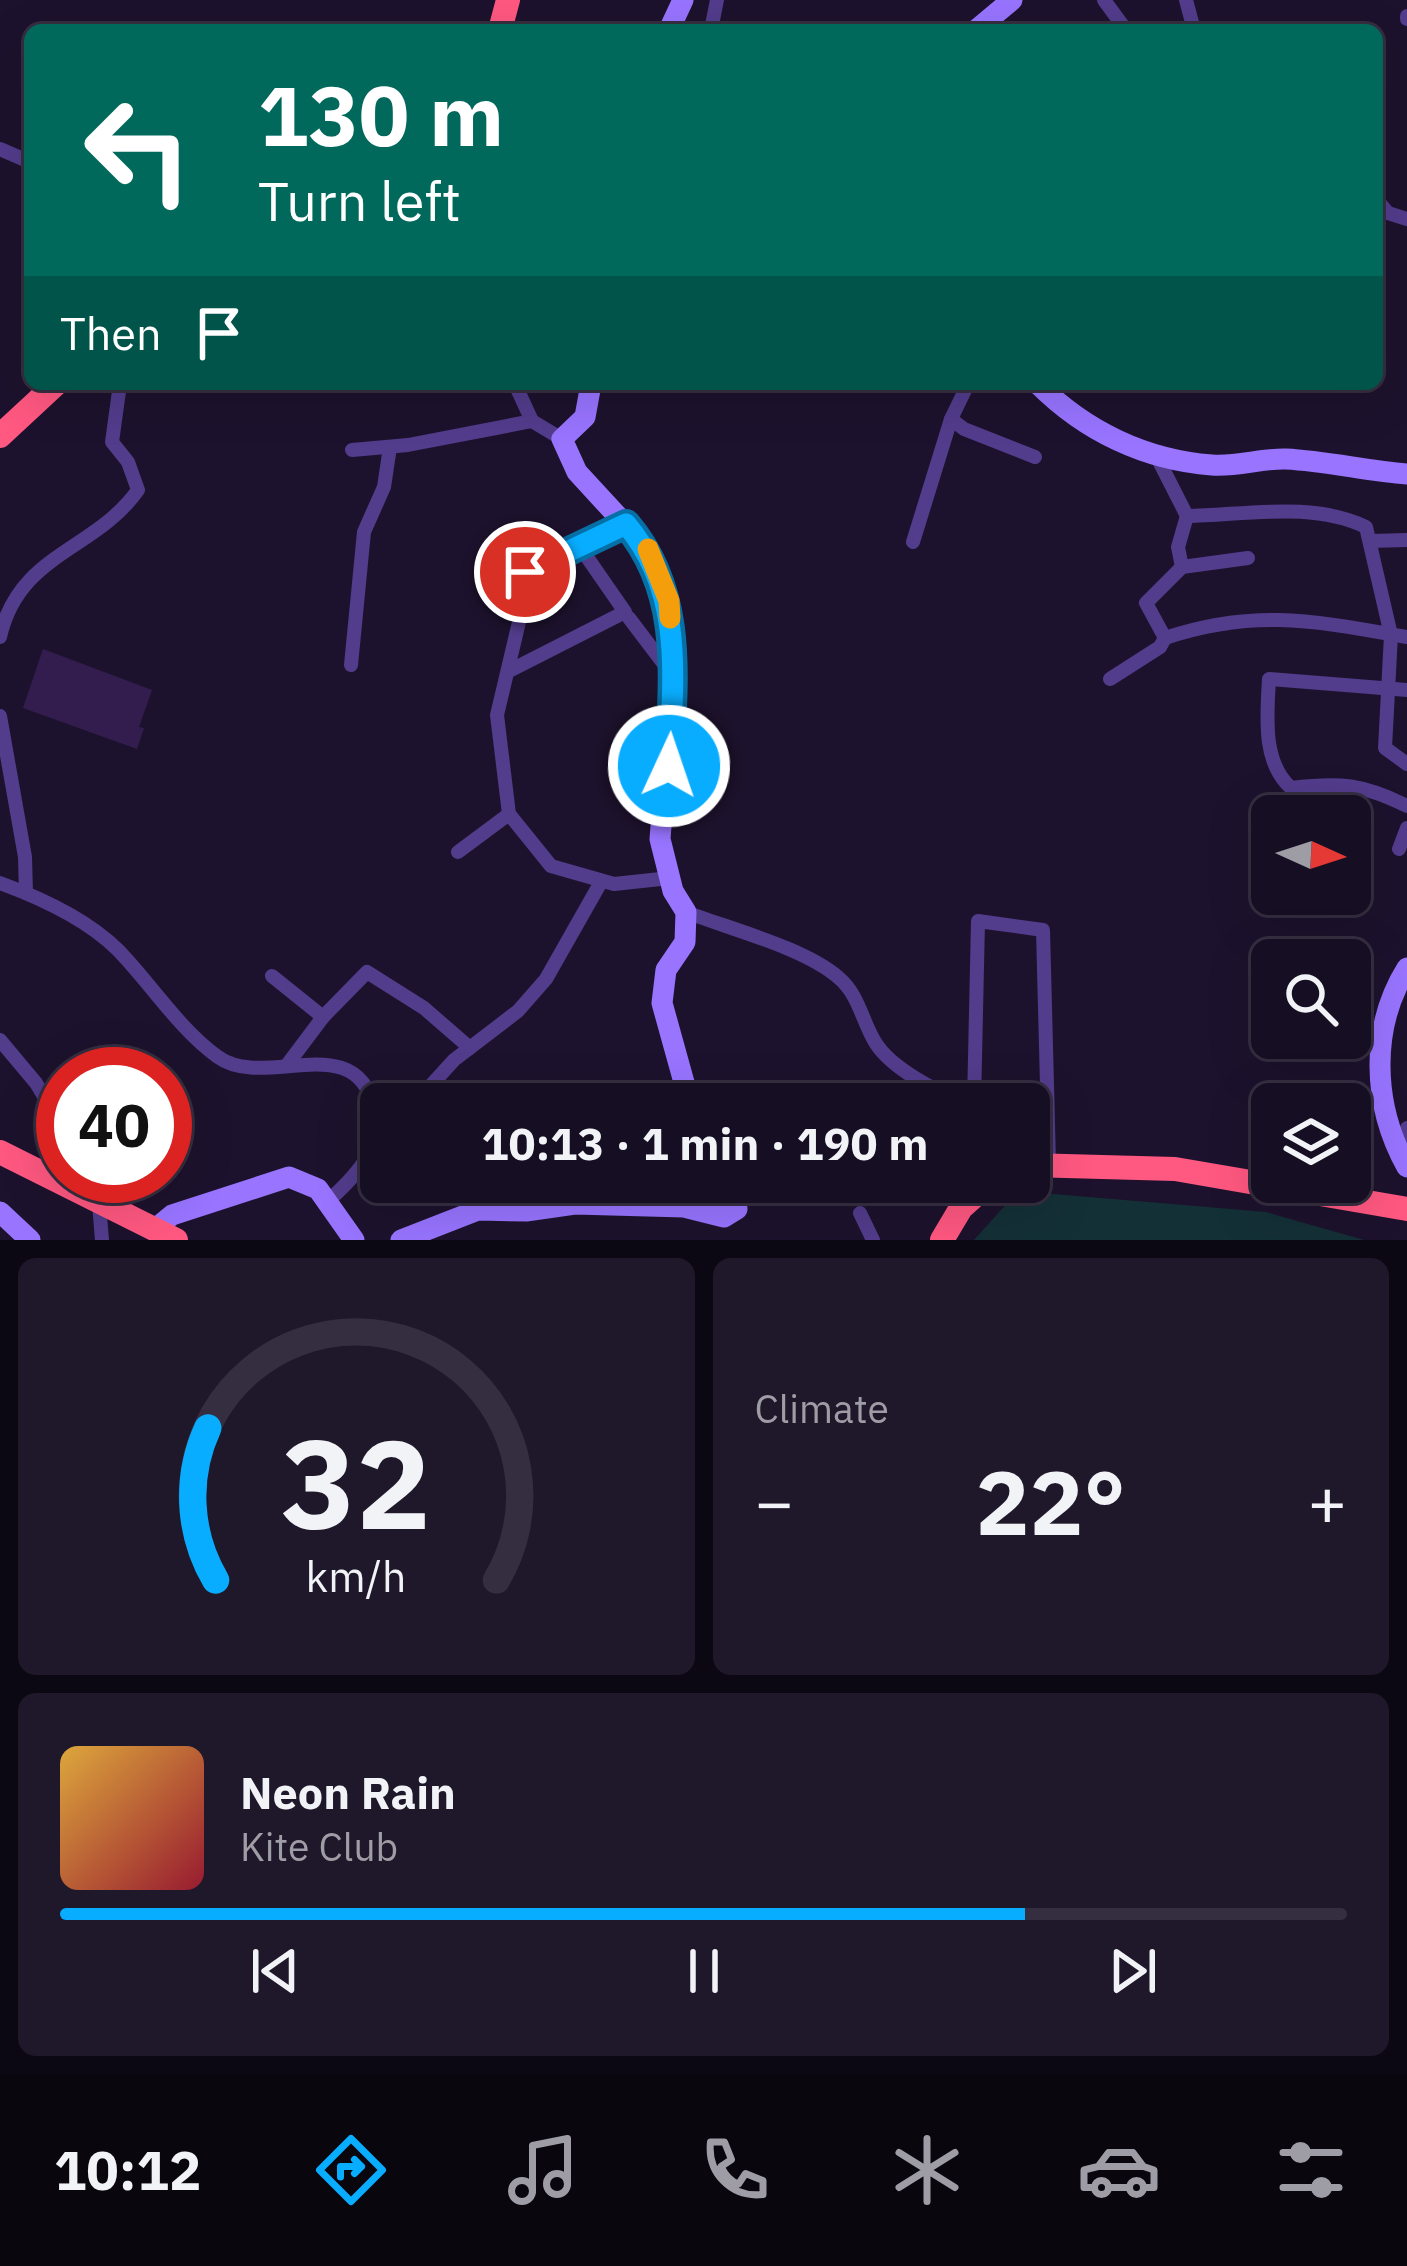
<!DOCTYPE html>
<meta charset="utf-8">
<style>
body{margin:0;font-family:"IBM Plex Sans",sans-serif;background:#1f172a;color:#f1f3f6;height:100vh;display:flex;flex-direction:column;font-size:45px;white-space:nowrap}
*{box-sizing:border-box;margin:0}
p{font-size:39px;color:#9e9ca5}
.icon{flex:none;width:66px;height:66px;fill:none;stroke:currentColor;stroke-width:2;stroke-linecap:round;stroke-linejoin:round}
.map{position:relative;height:1240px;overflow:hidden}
.details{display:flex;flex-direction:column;gap:18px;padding:18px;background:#0c0813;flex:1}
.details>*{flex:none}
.hud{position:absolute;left:24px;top:24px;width:1359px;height:366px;border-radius:18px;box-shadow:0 12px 48px #0002,0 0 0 3px #352e40;background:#00695c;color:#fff;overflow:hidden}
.needle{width:78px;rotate:93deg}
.tools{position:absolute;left:1251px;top:795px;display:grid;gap:24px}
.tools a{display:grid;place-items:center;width:120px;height:120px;border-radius:18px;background:#160e22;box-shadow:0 12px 48px #0002,0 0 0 3px #352e40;font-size:60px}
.speed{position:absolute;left:36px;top:1047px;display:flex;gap:24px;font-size:60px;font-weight:700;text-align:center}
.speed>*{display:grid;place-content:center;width:156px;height:156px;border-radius:50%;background:#160e22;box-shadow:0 12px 48px #0002,0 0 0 3px #352e40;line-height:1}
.speed .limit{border:18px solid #d22;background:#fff;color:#111}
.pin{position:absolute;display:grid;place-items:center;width:102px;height:102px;color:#fff;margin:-51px;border:6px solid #fff;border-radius:50%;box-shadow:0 3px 12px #0007}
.me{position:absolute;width:132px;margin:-66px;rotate:3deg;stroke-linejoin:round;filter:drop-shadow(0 0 9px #0008)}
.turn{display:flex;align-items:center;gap:42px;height:252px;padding:0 36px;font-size:54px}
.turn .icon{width:156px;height:156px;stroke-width:2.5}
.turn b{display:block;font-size:84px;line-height:102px}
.then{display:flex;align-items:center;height:114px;padding:0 36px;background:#0003;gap:24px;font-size:45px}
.big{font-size:90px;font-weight:800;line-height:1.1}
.details .widget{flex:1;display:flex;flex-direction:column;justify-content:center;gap:18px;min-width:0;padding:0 42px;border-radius:18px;background:#1f172a}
.details .dial{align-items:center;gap:0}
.dial svg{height:312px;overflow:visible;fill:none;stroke:#352e40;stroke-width:7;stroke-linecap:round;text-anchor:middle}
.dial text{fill:#f1f3f6;stroke:none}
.song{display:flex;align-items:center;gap:36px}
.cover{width:144px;height:144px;border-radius:18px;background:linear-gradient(135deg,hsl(40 70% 55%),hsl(350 70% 35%))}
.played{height:12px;border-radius:6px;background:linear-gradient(90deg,#09adff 75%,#352e40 75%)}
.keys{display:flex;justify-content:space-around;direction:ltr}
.heat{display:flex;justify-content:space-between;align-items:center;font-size:66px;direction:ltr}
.details .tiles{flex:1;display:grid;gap:18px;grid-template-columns:1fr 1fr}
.widget:last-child{grid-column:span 2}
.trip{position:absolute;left:360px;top:1083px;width:690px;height:120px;border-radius:18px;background:#160e22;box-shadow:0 12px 48px #0002,0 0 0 3px #352e40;font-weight:800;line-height:120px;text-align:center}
.menu{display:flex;height:192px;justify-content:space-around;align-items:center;background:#09060e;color:#9e9ca5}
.menu .icon{width:84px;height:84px}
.menu .selected{color:#09adff}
.menu b{font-size:54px;color:#f1f3f6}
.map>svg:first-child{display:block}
.green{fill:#143037}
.building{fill:#331d4e}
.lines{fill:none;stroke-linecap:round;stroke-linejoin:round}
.street{stroke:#523c8c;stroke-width:14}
.secondary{stroke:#9874ff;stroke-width:21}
.highway{stroke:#ff5881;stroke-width:24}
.route-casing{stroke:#0670a6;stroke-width:30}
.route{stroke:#09adff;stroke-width:21}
.slow{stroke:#f59e0b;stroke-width:21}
</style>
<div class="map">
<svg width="1407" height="1240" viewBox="0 0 1407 1240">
<rect width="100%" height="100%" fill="#1d122d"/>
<!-- green -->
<polygon class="green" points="1018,1191 1266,1212 1364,1240 974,1240"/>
<!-- building -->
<polygon class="building" points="43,649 152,690 139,727 144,728 137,749 23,708"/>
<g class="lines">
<!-- street -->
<g class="street">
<polyline points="1104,0 1126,30"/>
<polyline points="1186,0 1194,30"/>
<polyline points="1407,16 1407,19"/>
<polyline points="711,30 717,0"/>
<polyline points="0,149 30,162"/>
<polyline points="1377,200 1388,213 1407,219"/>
<polyline points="515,384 532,421"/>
<polyline points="951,419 964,429 1035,457"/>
<polyline points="352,450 408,445 532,421 562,439"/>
<path d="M1157,457L1187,516C1245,515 1312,501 1366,527L1391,635L1385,748L1407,764"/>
<polyline points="626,524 525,572 512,588 519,622 497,715 509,814 551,866 614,884 670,878"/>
<polyline points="1370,541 1407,540"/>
<polyline points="913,542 951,419 968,384"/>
<polyline points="1182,567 1178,547 1187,516"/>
<polyline points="629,618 673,676"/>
<path d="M0,637C19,553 95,551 138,490L128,462L112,442L120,384"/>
<polyline points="1165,638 1146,603 1182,567 1248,558"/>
<polyline points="351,665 364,532 384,487 390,447"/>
<polyline points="511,670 625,612 580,547"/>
<path d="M1110,679L1160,647L1165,638C1255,608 1315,621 1407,637"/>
<path d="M1407,690L1269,679C1267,716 1262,762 1291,788C1340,782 1363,784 1407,806"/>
<polyline points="0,716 25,857 26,893"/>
<polyline points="1399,849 1407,828"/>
<polyline points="458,852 509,814"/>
<path d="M0,883C41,898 87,919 118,950C151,984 180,1030 218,1057C265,1091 356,1026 375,1110C383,1149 354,1178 327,1202"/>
<path d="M686,912C730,929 805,948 839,978C859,995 862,1021 875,1042C891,1069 937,1091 965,1104"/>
<polyline points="272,976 323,1017"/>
<polyline points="0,1040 36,1083 63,1128"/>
<polyline points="287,1065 323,1017 367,972 424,1008 470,1048"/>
<polyline points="414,1104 454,1060 518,1011 546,979 601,882"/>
<polyline points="974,1104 978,921 1043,930 1049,1163"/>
<polyline points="1029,1139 1049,1163"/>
<polyline points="1400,1155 1407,1128"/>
<polyline points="99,1204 102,1240"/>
<polyline points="860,1213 873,1240"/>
</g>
<!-- secondary -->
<g class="secondary">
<polyline points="669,30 683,0"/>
<polyline points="976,30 1012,0"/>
<polyline points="591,384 585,417 562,439 577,472 647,548 669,601 673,676 660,839 673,891 686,912 685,942 666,970 662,1003 690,1104"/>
<path d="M1038,384C1085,431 1145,460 1212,465C1237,467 1262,458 1286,459C1327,461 1367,471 1407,474"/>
<path d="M1407,968C1370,1027 1372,1105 1407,1167"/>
<polyline points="0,1212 30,1240"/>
<polyline points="155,1229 172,1215 289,1177 318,1189 354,1240"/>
<polyline points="401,1240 478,1210 526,1211 575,1204 684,1207 724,1217 737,1209 730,1182"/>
</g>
<!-- highway -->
<g class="highway">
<polyline points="500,30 508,0"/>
<polyline points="0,436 56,384"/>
<polyline points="0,1152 176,1240"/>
<polyline points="1029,1165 1175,1169 1407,1209"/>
<polyline points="942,1240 961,1208 990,1182"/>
</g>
</g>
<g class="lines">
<defs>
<path id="route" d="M525,572L626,524C685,593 673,681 669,766"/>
</defs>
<!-- route casing -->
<use href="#route" class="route-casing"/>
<!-- route -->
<use href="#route" class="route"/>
<!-- slow -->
<polyline class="slow" points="648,549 669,601 670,618"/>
</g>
</svg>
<div class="tools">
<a><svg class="needle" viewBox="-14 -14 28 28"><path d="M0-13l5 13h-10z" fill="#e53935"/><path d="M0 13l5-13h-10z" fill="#9e9ca5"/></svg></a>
<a><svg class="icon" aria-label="search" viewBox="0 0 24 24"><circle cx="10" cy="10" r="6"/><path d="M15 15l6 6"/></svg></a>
<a><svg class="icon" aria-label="layers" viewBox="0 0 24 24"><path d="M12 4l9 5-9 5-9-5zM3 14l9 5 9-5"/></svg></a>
</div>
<div class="speed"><div class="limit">40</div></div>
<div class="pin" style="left:525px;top:572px;background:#d93025"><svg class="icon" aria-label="arrive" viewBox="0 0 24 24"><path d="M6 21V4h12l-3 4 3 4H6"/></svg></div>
<svg class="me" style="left:669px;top:766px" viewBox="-20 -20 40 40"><circle r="17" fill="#09adff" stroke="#fff" stroke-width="3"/><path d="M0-11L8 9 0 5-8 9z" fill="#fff"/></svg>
<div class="trip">10:13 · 1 min · 190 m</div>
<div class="hud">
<div class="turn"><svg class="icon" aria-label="left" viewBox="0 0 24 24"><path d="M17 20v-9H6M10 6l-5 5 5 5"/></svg><div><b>130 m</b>Turn left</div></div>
<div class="then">Then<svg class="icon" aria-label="arrive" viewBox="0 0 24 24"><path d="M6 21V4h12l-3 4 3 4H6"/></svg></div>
</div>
</div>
<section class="details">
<div class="tiles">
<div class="widget dial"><svg viewBox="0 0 100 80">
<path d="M14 69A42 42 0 1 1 86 69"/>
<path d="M14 69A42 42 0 0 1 12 30" stroke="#09adff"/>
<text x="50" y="56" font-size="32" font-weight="700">32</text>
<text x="50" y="72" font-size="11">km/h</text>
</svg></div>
<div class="widget"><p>Climate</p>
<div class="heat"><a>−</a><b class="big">22°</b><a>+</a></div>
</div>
<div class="widget">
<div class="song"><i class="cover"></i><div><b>Neon Rain</b><p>Kite Club</p></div></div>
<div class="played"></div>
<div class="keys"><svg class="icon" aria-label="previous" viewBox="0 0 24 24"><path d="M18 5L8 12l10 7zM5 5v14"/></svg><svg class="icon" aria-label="pause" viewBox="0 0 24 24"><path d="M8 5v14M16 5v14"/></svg><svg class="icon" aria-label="next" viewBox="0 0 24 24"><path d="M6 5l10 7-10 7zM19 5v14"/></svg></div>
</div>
</div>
</section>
<nav class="menu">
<b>10:12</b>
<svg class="icon selected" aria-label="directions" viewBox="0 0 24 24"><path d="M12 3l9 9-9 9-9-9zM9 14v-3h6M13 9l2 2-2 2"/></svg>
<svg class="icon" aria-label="music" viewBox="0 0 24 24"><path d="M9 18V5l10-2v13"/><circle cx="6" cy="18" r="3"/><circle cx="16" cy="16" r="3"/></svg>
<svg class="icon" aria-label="phone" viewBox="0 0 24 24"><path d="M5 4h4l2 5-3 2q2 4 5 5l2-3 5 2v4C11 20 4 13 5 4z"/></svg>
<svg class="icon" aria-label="climate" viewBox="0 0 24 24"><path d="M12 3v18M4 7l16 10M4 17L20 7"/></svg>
<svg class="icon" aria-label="car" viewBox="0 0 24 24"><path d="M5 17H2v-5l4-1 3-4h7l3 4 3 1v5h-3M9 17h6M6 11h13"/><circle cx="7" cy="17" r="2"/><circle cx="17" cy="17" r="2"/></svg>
<svg class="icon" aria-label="filters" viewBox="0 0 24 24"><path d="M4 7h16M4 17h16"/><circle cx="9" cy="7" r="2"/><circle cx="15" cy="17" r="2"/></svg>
</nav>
